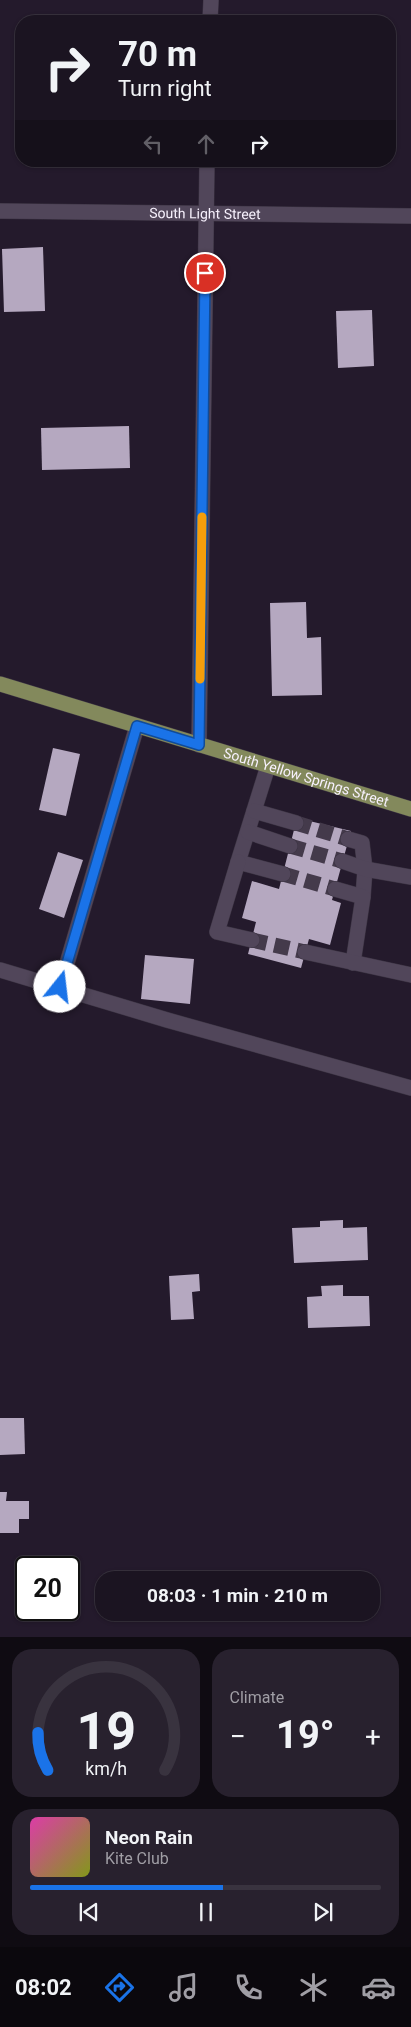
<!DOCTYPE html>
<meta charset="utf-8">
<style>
body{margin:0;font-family:Roboto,sans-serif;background:#28212e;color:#f1f3f6;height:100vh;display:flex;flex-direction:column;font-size:19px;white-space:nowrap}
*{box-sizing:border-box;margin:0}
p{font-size:16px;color:#a09ea5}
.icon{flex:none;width:28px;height:28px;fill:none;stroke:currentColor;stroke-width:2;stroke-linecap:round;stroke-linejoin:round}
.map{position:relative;height:1637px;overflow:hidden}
.sheet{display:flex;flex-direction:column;gap:12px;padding:12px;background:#0f0b12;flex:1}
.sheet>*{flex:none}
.top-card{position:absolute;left:15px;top:15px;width:381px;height:152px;border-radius:20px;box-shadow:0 1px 4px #0004,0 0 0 1px #39333f;background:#1b1421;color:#f1f3f6;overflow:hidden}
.speed{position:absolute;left:15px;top:1556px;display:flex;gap:10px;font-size:25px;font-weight:700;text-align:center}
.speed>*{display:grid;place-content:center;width:65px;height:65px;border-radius:50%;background:#1b1421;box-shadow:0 1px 4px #0004,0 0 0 1px #39333f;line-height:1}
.speed .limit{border:2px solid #111;border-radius:8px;background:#fff;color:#111}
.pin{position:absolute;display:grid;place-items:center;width:42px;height:42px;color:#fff;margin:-21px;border:2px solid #fff;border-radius:50%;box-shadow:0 1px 5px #0007}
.me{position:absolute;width:55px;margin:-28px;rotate:16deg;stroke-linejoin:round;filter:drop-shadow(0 0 4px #0008)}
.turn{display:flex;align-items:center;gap:18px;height:105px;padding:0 20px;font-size:22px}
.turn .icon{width:65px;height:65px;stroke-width:2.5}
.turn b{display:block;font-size:35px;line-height:42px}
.lanes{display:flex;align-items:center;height:48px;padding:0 20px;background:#0003;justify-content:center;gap:25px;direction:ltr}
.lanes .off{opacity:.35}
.big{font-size:38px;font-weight:700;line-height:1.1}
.sheet .widget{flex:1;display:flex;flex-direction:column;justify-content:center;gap:8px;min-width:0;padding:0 18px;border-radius:20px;background:#28212e}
.sheet .dial{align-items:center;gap:0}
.dial svg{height:130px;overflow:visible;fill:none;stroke:#39333f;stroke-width:7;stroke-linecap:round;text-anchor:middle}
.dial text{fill:#f1f3f6;stroke:none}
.song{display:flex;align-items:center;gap:15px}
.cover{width:60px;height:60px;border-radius:8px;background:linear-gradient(135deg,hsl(320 70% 55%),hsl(70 70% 35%))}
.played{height:5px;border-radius:2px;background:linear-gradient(90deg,#1a73e8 55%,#39333f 55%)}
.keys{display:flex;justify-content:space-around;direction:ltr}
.heat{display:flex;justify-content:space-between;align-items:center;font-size:28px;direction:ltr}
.sheet .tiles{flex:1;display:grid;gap:12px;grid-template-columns:1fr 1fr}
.widget:last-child{grid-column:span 2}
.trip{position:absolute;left:95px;top:1571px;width:285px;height:50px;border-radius:20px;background:#1b1421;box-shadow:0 1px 4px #0004,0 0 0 1px #39333f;font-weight:700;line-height:50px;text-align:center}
.tab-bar{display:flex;height:80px;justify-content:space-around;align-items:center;background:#0b080d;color:#a09ea5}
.tab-bar .icon{width:35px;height:35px}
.tab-bar .current{color:#1a73e8}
.tab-bar b{font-size:22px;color:#f1f3f6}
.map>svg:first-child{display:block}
.building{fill:#b5a8c0}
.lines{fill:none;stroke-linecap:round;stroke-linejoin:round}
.minor-tunnel{stroke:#443a4b;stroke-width:15;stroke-dasharray:15 8;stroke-linecap:butt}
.minor-casing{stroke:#3c3443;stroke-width:16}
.major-casing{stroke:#3c3443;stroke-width:16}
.minor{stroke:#51465a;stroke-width:15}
.major{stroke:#83895c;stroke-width:15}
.route-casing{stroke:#114b97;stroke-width:12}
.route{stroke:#1a73e8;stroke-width:9}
.slow{stroke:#f59e0b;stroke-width:9}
.labels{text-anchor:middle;stroke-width:5;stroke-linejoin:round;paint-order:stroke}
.street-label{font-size:14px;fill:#f7f1fd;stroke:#1b1122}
</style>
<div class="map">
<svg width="411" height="1637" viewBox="0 0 411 1637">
<rect width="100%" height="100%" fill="#241a2c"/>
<!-- building -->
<g class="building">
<polygon points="43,247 45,311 4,312 2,249"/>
<polygon points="372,310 374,366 338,368 336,311"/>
<polygon points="129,426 130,468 42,470 41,428"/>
<polygon points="306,602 307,638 321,637 322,695 272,696 270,603"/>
<polygon points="53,748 80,754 66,816 39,810"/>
<polygon points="297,818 351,831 332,900 341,903 330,945 309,939 301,968 248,954 256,922 242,918 252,881 279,889"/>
<polygon points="58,852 83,860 64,918 39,909"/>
<polygon points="145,955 194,959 190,1004 141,999"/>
<polygon points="343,1220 343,1228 367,1227 368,1260 294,1263 292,1228 320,1227 320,1221"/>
<polygon points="199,1274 200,1291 192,1292 194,1319 171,1320 169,1276"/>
<polygon points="343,1285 343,1296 369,1296 370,1326 308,1328 307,1297 322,1296 321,1286"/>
<polygon points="0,1418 24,1418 25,1454 0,1455"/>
<polygon points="0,1492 7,1492 6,1501 29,1501 29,1519 19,1519 19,1533 0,1533"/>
</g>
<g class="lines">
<!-- minor-tunnel -->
<g class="minor-tunnel">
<polyline points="296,823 348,839"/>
<polyline points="290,846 342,861"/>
<polyline points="283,874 335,889"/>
<polyline points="252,940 305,952"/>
</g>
<defs>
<g id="minor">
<polyline points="210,21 211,0"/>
<path id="s1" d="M0,211L411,216"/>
<polyline points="199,745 207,161"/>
<polyline points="268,766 238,862 283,874"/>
<polyline points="254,811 296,823"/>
<polyline points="248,832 290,846"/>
<polyline points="348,839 362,843 365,869 363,897"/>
<polyline points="342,861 365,869 411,877"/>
<polyline points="238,862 217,932 252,940"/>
<polyline points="335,889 363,897 353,963"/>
<polyline points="305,952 411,975"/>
<polyline points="0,970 167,1020 411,1088"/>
<polyline points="60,987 137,726"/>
</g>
<g id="major">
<path id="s2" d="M0,684L411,809"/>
</g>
</defs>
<!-- minor casing -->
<use href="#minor" class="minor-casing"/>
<!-- major casing -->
<use href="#major" class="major-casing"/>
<!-- minor -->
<use href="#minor" class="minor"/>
<!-- major -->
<use href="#major" class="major"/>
</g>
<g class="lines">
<defs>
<polyline id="route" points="60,987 137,726 199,745 205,273"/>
</defs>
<!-- route casing -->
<use href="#route" class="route-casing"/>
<!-- route -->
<use href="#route" class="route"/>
<!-- slow -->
<polyline class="slow" points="200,679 202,517"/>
</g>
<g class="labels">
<!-- street labels -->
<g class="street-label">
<text dy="5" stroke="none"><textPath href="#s1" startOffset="205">South Light Street</textPath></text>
<text dy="5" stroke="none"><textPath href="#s2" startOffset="320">South Yellow Springs Street</textPath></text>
</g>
</g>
</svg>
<div class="speed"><div class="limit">20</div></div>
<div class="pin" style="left:205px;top:273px;background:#d93025"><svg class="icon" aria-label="arrive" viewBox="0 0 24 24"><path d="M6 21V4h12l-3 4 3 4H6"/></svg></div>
<svg class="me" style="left:60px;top:987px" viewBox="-20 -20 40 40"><circle r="19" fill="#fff"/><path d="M0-13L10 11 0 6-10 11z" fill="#1a73e8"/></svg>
<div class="trip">08:03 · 1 min · 210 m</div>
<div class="top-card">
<div class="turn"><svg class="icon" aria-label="right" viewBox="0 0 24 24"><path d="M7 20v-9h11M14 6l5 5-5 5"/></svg><div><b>70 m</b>Turn right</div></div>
<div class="lanes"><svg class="icon off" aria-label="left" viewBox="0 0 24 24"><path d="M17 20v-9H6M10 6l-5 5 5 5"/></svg><svg class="icon off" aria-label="ahead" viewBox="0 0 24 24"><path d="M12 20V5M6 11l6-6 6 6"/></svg><svg class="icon" aria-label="right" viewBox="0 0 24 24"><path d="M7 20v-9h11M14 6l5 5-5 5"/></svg></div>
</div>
</div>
<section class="sheet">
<div class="tiles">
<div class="widget dial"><svg viewBox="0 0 100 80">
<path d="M14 69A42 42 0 1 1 86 69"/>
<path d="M14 69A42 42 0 0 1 8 46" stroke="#1a73e8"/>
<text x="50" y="56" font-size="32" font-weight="700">19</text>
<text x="50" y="72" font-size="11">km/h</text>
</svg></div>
<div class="widget"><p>Climate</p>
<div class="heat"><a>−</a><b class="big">19°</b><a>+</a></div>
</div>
<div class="widget">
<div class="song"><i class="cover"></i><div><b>Neon Rain</b><p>Kite Club</p></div></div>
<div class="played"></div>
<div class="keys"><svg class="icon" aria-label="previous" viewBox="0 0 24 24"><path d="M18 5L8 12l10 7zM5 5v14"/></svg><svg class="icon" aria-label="pause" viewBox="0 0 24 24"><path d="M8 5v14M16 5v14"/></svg><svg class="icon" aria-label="next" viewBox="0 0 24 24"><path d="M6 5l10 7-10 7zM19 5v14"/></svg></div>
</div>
</div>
</section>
<nav class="tab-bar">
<b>08:02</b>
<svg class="icon current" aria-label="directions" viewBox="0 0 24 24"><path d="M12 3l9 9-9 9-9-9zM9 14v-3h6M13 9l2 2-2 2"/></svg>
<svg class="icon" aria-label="music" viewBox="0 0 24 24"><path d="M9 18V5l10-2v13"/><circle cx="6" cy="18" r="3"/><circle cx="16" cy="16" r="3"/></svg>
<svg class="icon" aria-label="phone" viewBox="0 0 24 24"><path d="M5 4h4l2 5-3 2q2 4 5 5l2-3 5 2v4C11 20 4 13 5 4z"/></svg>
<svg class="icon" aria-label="climate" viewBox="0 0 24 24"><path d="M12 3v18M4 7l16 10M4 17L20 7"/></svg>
<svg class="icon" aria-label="car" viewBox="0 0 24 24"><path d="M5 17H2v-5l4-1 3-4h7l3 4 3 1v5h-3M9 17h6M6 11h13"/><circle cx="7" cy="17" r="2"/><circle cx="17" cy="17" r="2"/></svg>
</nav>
